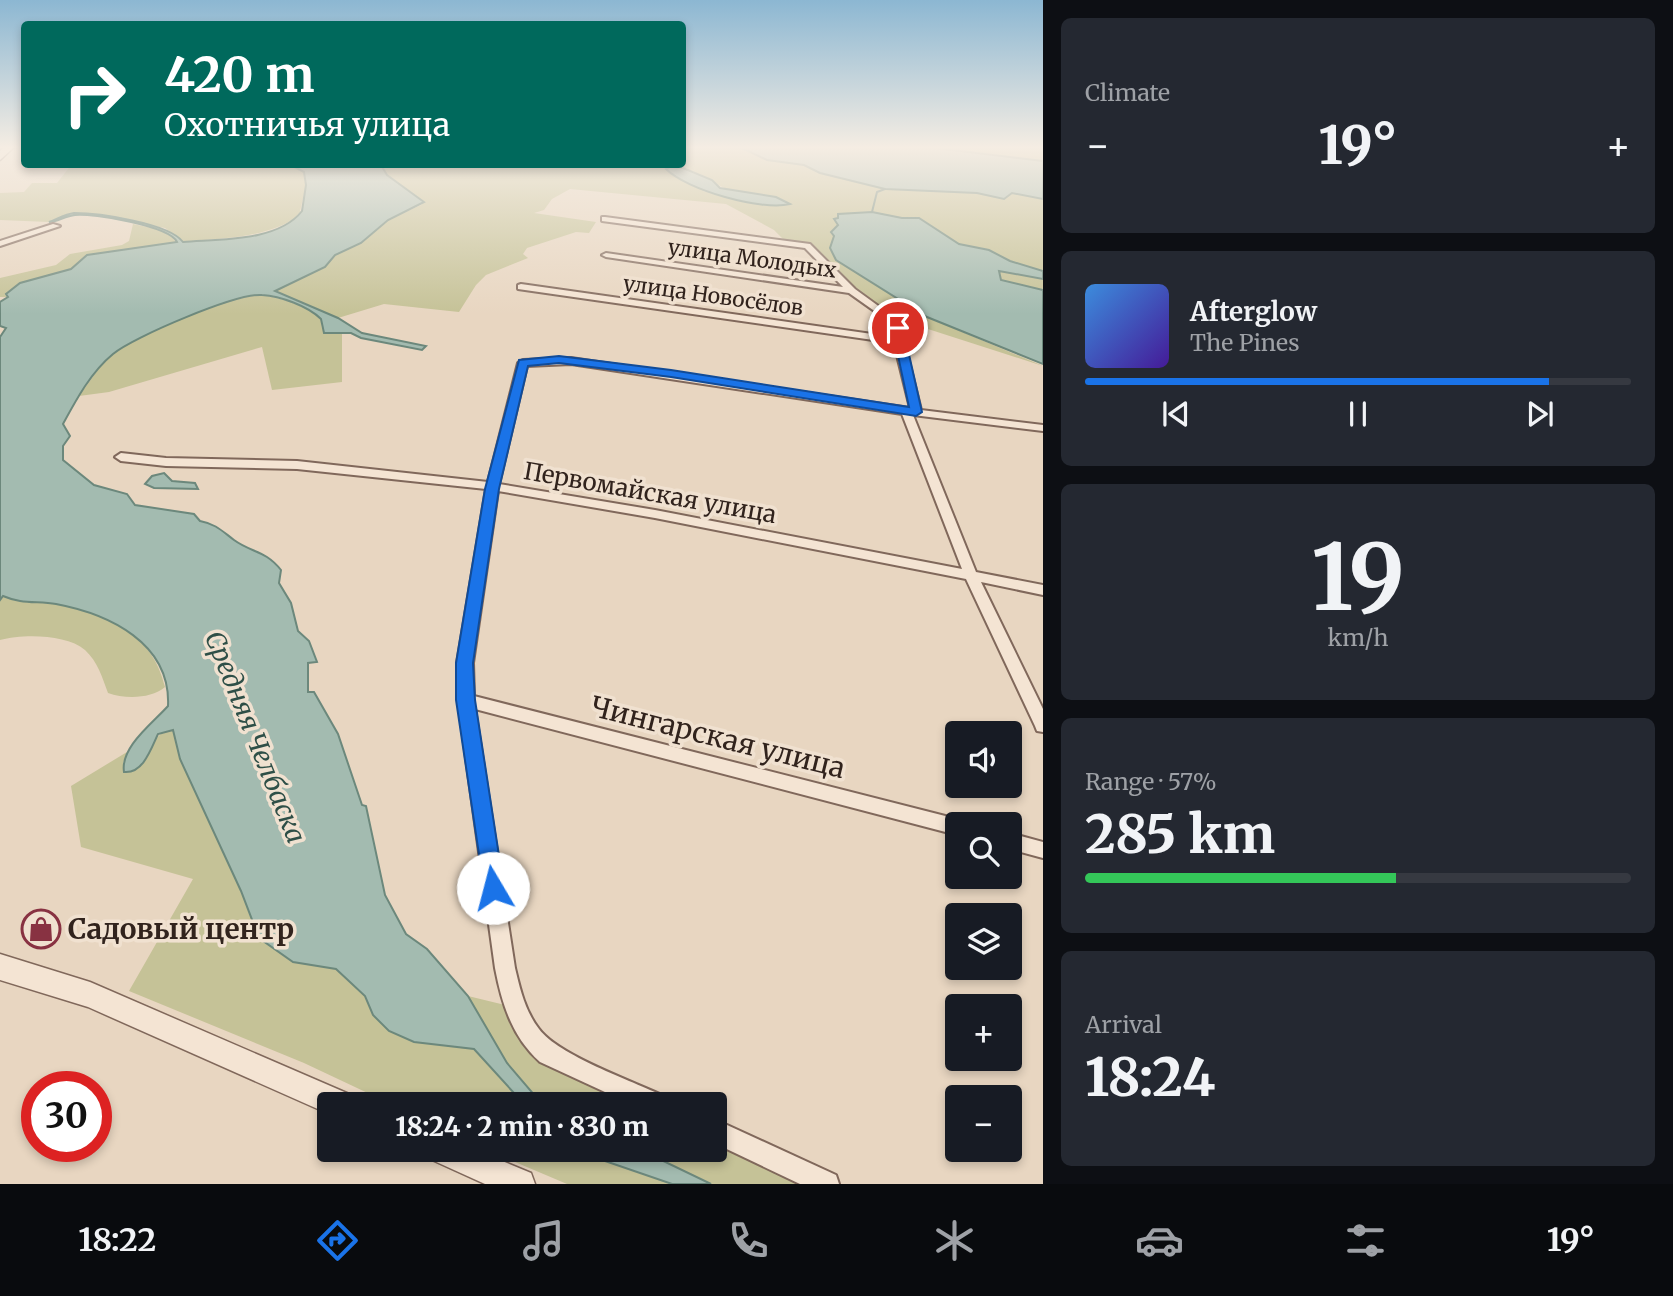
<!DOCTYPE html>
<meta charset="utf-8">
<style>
body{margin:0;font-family:Merriweather,serif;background:#242831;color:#f1f3f6;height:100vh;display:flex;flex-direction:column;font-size:26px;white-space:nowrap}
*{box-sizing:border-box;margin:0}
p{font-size:23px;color:#9ea1a6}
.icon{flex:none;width:38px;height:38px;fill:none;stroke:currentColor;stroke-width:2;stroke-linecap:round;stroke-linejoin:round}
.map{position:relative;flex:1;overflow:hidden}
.drawer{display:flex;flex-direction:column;gap:18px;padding:18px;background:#0d0f14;width:630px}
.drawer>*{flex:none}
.guide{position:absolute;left:21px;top:21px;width:665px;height:147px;border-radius:7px;box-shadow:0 4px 10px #0003;background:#00695c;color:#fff;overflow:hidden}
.buttons{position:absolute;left:945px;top:721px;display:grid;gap:14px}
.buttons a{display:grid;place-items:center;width:77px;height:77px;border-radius:7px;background:#171b24;box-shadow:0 4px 10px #0003;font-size:35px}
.speed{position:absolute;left:21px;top:1071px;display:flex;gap:14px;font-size:35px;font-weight:700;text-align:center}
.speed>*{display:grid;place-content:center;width:91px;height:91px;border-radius:50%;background:#171b24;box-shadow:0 4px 10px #0003;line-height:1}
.speed .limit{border:10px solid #d22;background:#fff;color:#111}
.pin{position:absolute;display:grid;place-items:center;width:60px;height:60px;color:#fff;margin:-30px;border:4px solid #fff;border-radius:50%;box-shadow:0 2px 7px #0007}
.me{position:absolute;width:77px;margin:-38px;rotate:352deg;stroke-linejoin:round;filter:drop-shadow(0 0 5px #0008)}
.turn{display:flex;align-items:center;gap:24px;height:147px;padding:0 28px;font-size:32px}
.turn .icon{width:91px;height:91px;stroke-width:2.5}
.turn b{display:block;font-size:49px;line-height:60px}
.big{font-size:52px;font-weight:800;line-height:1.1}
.drawer .card{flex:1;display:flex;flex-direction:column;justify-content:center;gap:10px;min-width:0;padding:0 24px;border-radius:10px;background:#242831}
.drawer .dial{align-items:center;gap:0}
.dial b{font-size:91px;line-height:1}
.song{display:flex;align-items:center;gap:21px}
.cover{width:84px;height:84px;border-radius:10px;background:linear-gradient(135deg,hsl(210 70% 55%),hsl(260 70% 35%))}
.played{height:7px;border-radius:4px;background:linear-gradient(90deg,#1a73e8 85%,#363941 85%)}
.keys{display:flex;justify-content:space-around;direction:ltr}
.heat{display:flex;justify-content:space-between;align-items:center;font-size:38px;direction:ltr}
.charge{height:10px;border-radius:5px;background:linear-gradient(90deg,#34c759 57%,#363941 0)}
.trip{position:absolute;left:317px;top:1092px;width:410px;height:70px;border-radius:7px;background:#171b24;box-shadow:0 4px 10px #0003;font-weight:800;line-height:70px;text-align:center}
.dock{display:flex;height:112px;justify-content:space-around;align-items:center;background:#090b0e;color:#9ea1a6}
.dock .icon{width:49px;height:49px}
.dock .selected{color:#1a73e8}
.dock b{font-size:32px;color:#f1f3f6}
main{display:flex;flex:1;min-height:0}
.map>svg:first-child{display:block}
.green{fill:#c5c297;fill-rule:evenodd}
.water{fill:#a3bbb0;stroke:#6c887c;stroke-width:2}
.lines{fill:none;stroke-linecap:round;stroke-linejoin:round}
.stream{stroke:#6c887c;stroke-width:2}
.minor-casing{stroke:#80685b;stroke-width:4}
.tertiary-casing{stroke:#80685b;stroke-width:3}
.secondary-casing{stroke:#61493e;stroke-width:3}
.minor{fill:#f4e4d3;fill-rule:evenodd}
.tertiary{fill:#f4e4d3;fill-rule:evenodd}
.secondary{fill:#f4e4d3;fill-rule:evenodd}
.route{fill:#1a73e8;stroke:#114b97;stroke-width:2}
.labels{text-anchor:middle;stroke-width:7;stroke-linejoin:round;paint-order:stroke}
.far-street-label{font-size:21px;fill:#31231d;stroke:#f0e1d0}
.street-label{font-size:24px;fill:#31231d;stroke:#f0e1d0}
.water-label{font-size:26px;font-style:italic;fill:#2e4f47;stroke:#f0e1d0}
.near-street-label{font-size:28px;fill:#31231d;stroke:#f0e1d0}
.near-poi-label{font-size:28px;font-weight:bold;fill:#31231d;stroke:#f0e1d0;text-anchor:start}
</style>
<main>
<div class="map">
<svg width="1043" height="1184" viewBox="0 0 1043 1184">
<rect width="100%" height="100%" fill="#e8d6c1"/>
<!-- green -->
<g class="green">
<path d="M683,148H742L767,160L804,165L820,173L885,189L977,193L998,198L1012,193L1043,199V271L1010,261L989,250L959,244L919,218H902L872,212L838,214V226L831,248L836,260L927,317L1043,366L900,320L860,293L814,247L784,240L774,230L726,204L570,189L552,199L544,210L534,213L596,222L589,233L576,232L527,248L523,254L528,258L486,275L476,285L459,312L384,304L338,318L275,291L325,267L335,255L361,243L388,220L421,205L424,202L387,175L381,165L682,164ZM712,180C732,199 765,190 789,204L768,206L703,191Z"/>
<polygon points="936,148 1043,148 1043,161"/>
<path d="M72,164L291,165L304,172L306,185L299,216C264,239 223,238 183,242L165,228L91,215L71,214L49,222L0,220V193L24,192L32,183H57Z"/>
<polygon points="133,224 166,231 177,243 87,255 71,269 39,279 6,294 9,297 0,297 0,278 56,265 70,254 122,245 129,241"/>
<polygon points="999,270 1043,279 1043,290 1001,280"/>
<path d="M261,294C281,299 307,304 321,319L322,329L331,333L342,332V382L272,390L262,347L109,392L79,396C90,382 100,364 113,353C147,326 218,302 261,294Z"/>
<path d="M3,596C21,604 37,600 56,604C108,614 152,632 165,687C151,699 125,699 108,693C102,677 98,662 85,650C66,634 23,634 0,640V600Z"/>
<path d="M166,730H173L180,759L241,891L250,916L293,962L336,968L365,996L373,1015L474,1049L524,1104H391L304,1063L129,991L193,879L81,847L71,786L127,752L123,763L132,772C148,762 150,739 166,730Z"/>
<polygon points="468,996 505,1005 558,1066 639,1104 542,1104 507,1063"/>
<polygon points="714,1139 810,1184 711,1184 653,1156 629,1150 714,1150"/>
<polygon points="487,1150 573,1150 672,1184 567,1184"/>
</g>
<!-- water -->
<g class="water">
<polygon points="742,148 935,148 1043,161 1043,199 1012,193 1004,199 977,193 885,189 820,173 804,165 767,160"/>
<path d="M291,165H381L387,175L424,202L388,220L361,243L335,255L325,267L275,291L338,318L362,333L426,346L422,350L361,338L351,333H324L321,319C308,306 280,296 262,295C237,293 133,337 113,354C91,372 76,400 63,424L70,436L63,446V460L94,485L127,494L135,505L194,514L200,521C216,524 222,531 234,540C252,553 265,550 281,570L279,583L291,603L298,631L309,641L317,662L308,663V692H314L338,734L362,805L366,806L385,895L406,934L427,949L468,996L507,1063L542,1104H524L474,1049L414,1042L389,1031L373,1015L365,996L336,969L293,962L259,938L241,891L180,759L173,730L158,734C151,749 143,774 124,772C120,747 153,723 168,706C171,643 109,614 56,604C37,601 21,604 3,596L0,600V337L6,328L0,326V302L8,297L6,294L20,283L71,269L87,255L177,242C170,226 93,213 75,215C65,216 57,222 49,222C57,219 66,214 74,213C98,213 169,223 183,242C218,239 278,242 302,211L306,185L304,172Z"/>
<path d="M670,167L683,168L712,180L720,188L776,197L790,204C761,211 687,190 666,169Z"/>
<polygon points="872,212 902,218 919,218 959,244 989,250 1010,261 1043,271 1043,279 999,271 1001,280 1043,290 1043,364 927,317 836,260 830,248 834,236 831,232 838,225 834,219 838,218 838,214"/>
<polygon points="164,473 172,481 195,483 198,489 154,488 145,484 152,476"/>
<polygon points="573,1150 629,1150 653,1156 711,1184 672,1184"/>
</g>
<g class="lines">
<!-- stream -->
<polyline class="stream" points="872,212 877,192 885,189"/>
<defs>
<g id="minor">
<path d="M605,217L810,244L855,289L899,321L921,410L1043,425V431L913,415L976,572L1043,585V595L981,582L1043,709V732L1037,731L1035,726L966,579L655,518L498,491L473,663L474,696L957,819L965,824H957V835L475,709L515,968C520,989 525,1011 539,1029C558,1055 632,1081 664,1096L667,1104H631L540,1062C512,1037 502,1004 495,968L458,700L457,663L486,489L297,469L166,466L121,461L115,457L121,453L166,458L297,461L488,482L518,363L523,360L571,358L910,408L894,343L518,289V285L521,284L893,337L890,322L849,293L606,257L602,255L606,253L843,287L805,248L602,221V217ZM571,364L902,414L962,569L655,510L499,484L527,366Z"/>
<polygon points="53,224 60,226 0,246 0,241"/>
<polygon points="1010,833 1043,842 1043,858 1010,849"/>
<polygon points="714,1119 836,1175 839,1184 800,1184 714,1143"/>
</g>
<g id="tertiary">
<polygon points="0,954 90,982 349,1094 353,1104 329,1104 329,1114 88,1007 0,980"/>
<polygon points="427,1150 476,1150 531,1173 535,1184 485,1184 432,1160"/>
</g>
<polygon id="secondary" points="3,148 13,148 0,160 0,151"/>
</defs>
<!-- minor casing -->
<use href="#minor" class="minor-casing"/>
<!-- tertiary casing -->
<use href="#tertiary" class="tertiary-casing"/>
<!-- secondary casing -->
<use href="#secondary" class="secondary-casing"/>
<!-- minor -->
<use href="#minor" class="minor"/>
<!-- tertiary -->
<use href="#tertiary" class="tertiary"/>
<!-- secondary -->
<use href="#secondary" class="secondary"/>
</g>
<!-- sky -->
<linearGradient id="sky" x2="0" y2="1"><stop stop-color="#8cb7d2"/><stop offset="0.47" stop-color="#f5ede3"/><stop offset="1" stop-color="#f5ede3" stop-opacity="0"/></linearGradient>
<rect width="1043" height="314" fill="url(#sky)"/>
<!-- route -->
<polygon class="route" points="898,325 903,328 922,412 916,416 671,377 559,363 528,366 499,489 473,663 475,700 504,888 501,895 493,898 485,895 456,700 456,663 485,489 519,360 559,356 671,370 909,407 892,328"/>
<!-- icons -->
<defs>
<symbol id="shop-ring" viewBox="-11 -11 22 22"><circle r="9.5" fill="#f0e1d0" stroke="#883242" stroke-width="1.5"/><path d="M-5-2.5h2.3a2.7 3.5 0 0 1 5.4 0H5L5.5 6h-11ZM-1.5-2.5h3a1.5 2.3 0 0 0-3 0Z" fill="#883242"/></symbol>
</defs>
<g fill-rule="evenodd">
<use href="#shop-ring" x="19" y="907" width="44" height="44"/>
</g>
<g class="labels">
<!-- far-street labels -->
<g class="far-street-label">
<text transform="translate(752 259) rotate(8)" y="7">улица Молодых</text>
<text transform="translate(713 296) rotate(8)" y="7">улица Новосёлов</text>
</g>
<!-- street labels -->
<g class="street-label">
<text transform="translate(650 493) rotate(10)" y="8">Первомайская улица</text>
</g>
<!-- water labels -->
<g class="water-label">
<text transform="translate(255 737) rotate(68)" y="9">Средняя Челбаска</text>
</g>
<!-- near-street labels -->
<g class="near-street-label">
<text transform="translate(718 737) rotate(14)" y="10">Чингарская улица</text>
</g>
<!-- near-poi labels -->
<g class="near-poi-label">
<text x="68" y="939">Садовый центр</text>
</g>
</g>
</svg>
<div class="buttons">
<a><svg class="icon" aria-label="sound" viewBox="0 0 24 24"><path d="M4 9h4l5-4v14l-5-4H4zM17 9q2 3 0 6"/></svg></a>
<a><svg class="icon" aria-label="search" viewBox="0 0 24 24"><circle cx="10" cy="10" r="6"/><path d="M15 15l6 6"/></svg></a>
<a><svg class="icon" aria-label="layers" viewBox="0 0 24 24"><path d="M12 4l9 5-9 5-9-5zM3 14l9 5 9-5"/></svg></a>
<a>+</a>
<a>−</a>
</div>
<div class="speed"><div class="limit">30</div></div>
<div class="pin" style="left:898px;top:328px;background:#d93025"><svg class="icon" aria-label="arrive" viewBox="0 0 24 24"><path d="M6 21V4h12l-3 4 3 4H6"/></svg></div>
<svg class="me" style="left:493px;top:888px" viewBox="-20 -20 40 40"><circle r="19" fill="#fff"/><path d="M0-13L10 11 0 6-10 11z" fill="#1a73e8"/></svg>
<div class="trip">18:24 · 2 min · 830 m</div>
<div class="guide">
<div class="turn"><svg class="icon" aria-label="right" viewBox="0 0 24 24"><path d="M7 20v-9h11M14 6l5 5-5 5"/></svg><div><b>420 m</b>Охотничья улица</div></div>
</div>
</div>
<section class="drawer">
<div class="card"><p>Climate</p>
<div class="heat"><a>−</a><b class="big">19°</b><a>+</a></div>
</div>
<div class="card">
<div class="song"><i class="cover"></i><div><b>Afterglow</b><p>The Pines</p></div></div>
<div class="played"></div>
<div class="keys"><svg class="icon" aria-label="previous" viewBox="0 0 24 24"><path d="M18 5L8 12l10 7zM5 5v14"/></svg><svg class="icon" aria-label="pause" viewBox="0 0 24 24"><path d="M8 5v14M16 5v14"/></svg><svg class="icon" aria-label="next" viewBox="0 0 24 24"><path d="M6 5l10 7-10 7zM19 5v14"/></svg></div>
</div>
<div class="card dial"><b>19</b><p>km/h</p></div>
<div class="card"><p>Range · 57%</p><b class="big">285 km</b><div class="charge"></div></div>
<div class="card"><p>Arrival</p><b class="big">18:24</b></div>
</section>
</main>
<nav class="dock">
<b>18:22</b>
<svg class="icon selected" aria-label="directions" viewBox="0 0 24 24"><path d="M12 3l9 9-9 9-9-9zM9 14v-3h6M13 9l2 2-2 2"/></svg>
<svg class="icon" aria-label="music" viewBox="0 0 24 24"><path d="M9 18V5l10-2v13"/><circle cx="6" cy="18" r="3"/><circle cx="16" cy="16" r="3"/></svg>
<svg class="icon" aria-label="phone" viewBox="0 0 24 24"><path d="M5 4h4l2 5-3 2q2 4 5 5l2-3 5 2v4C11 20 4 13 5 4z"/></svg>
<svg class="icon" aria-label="climate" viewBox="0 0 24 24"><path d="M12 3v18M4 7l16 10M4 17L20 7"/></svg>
<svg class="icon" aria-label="car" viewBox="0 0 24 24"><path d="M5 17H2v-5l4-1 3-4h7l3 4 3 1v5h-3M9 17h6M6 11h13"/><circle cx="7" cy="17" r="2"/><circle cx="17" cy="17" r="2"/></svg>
<svg class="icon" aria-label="filters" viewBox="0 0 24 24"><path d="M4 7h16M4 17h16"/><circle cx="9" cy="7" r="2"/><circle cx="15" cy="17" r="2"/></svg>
<b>19°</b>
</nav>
